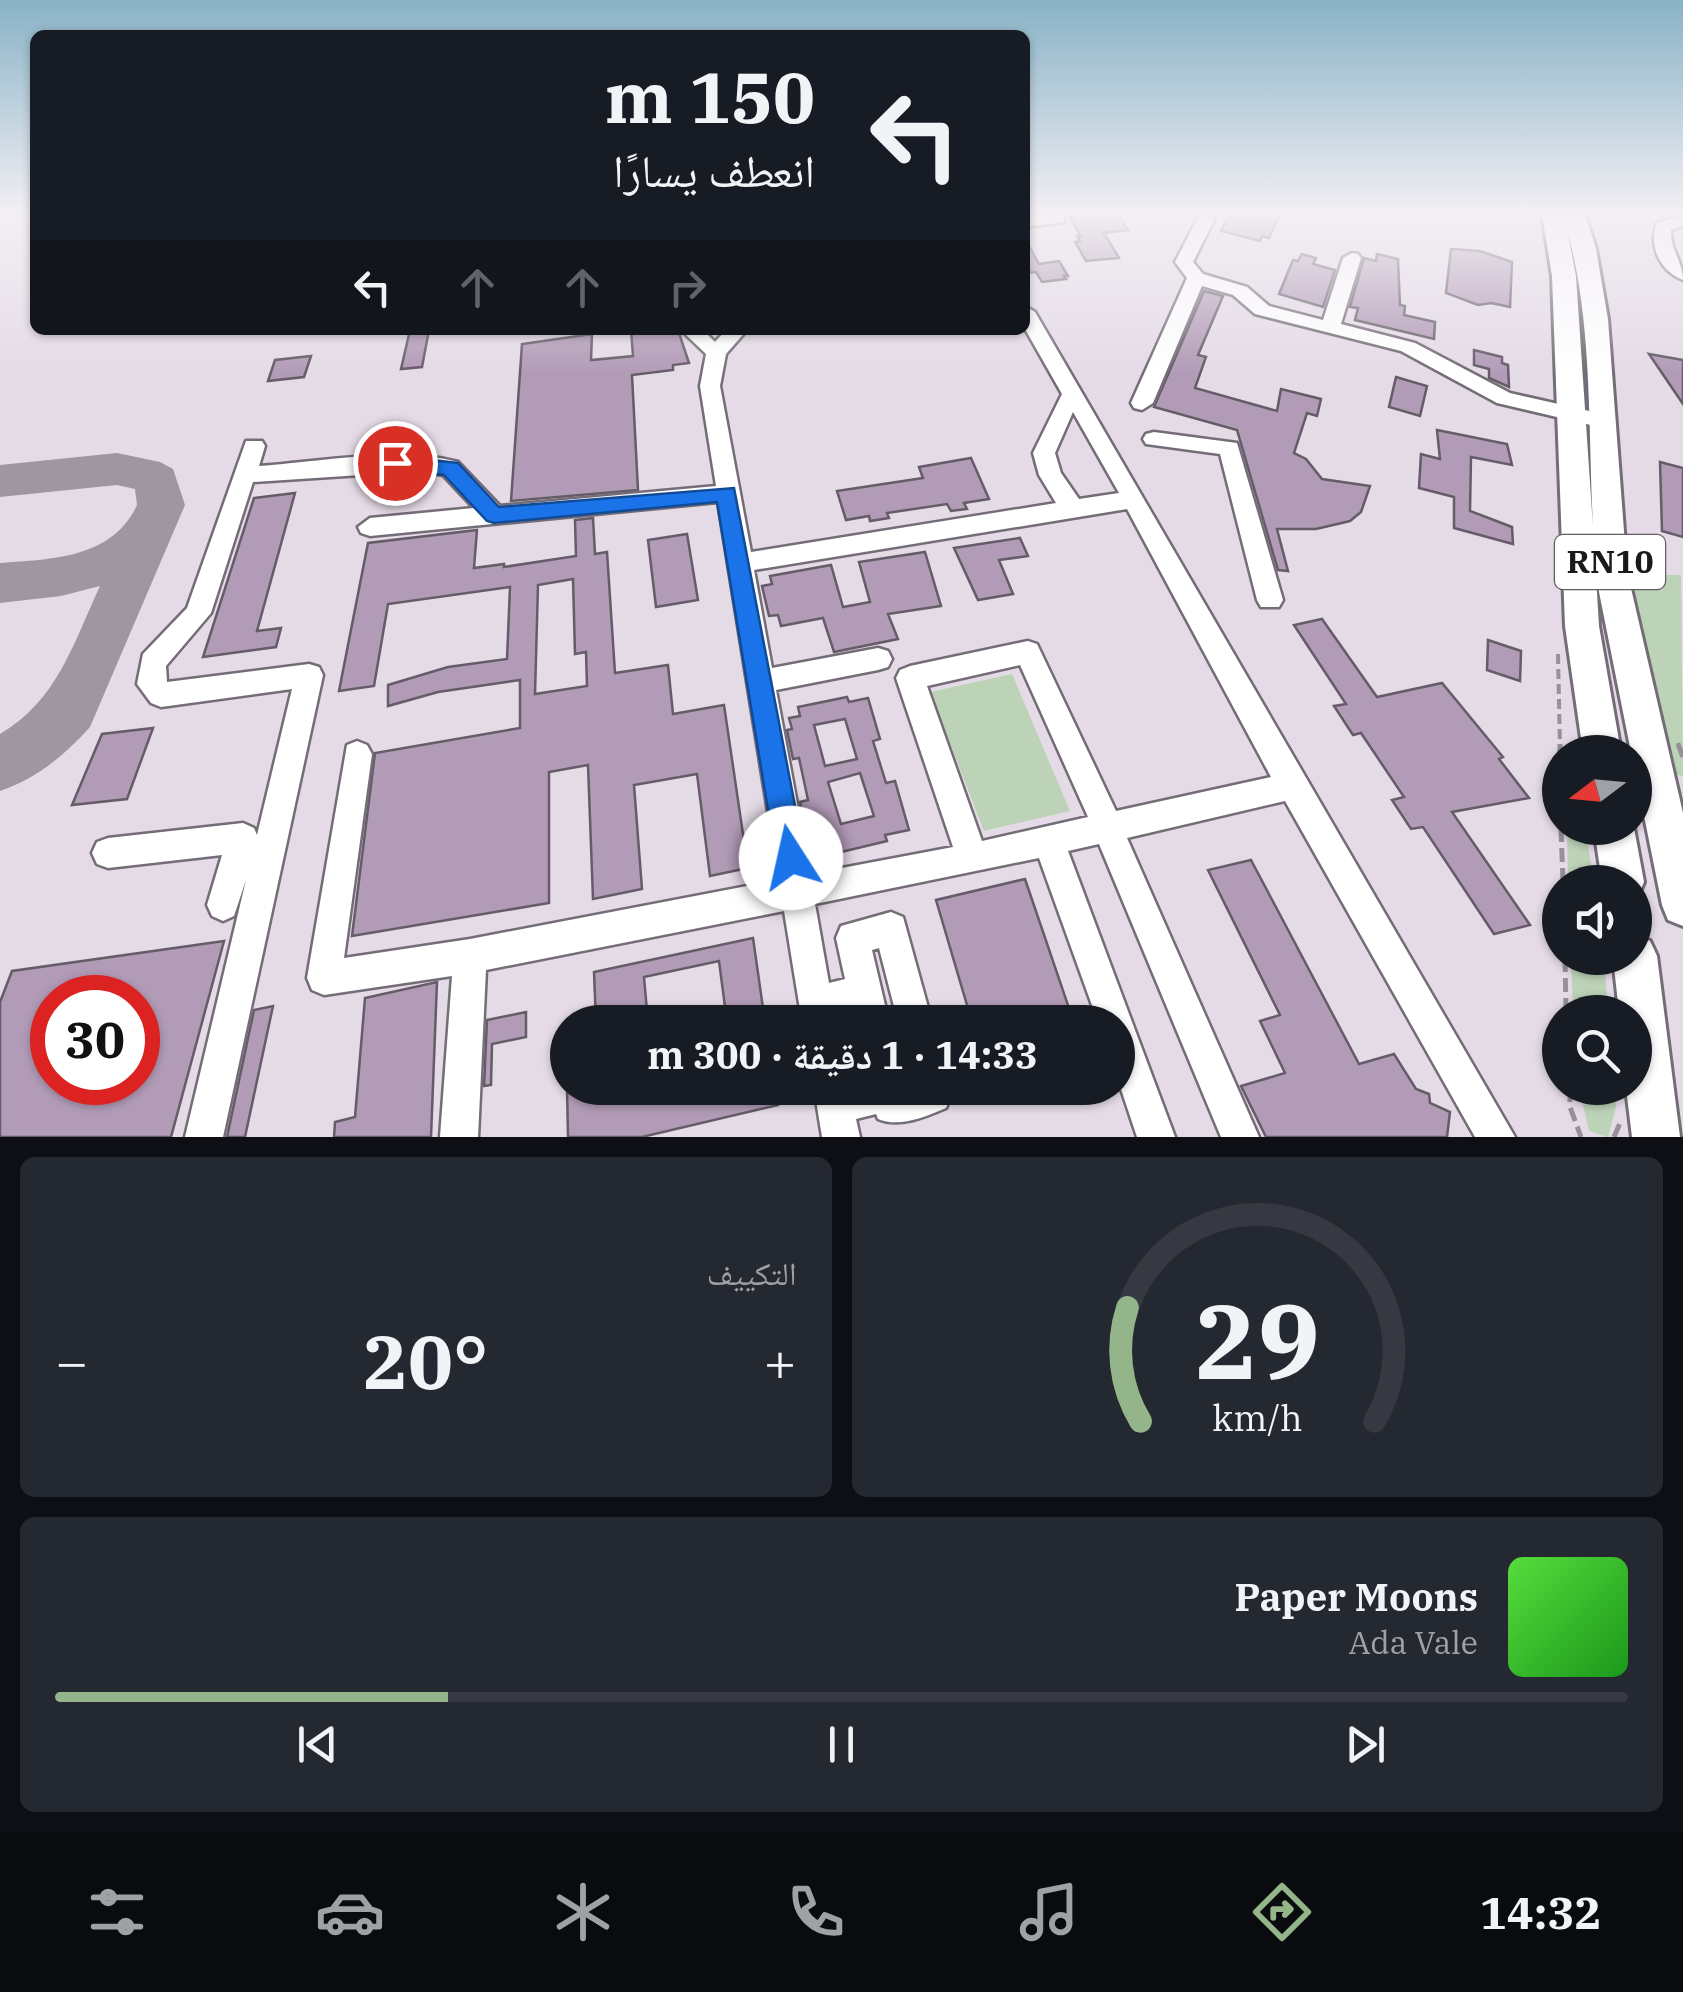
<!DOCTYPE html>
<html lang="ar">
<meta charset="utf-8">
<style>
body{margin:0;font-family:"IBM Plex Serif","Noto Naskh Arabic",serif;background:#242831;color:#f1f3f6;direction:rtl;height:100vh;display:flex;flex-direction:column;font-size:38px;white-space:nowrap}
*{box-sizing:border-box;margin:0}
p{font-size:32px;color:#9ea1a6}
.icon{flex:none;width:55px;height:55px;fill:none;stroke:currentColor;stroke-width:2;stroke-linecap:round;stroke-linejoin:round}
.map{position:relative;height:1137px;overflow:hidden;direction:ltr}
.side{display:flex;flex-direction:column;gap:20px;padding:20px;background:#0d0f14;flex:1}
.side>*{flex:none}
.banner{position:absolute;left:30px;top:30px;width:1000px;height:305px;border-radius:15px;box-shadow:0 2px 8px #0004;direction:rtl;background:#171b24;color:#f1f3f6;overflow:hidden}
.needle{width:65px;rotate:254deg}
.controls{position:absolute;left:1542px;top:735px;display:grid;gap:20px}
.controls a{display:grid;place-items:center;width:110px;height:110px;border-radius:50%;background:#171b24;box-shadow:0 2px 8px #0004;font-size:50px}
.speed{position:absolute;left:30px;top:975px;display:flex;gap:20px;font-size:50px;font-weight:700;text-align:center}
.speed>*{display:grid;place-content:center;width:130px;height:130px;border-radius:50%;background:#171b24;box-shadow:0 2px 8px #0004;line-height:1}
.speed .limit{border:15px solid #d22;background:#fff;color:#111}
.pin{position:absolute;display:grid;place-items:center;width:85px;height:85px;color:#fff;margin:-42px;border:5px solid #fff;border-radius:50%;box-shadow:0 2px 10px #0007}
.me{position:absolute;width:110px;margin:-55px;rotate:350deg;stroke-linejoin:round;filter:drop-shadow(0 0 8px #0008)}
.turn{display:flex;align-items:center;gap:35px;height:210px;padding:0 50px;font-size:45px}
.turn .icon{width:130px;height:130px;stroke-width:2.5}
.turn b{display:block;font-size:70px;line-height:85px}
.lanes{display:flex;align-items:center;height:95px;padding:0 50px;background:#0003;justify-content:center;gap:50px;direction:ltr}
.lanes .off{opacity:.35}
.big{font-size:75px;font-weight:700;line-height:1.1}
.side .card{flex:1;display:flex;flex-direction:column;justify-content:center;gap:15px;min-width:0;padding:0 35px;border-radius:15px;background:#242831}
.side .dial{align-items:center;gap:0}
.dial svg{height:260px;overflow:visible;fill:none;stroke:#363941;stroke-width:7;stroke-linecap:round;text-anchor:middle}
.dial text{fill:#f1f3f6;stroke:none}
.song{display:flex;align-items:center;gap:30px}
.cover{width:120px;height:120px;border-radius:15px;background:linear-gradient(135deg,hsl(110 70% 55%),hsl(120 70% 35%))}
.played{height:10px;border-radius:5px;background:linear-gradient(90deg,#94b589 25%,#363941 25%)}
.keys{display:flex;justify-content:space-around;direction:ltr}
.heat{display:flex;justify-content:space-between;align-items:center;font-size:55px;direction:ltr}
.side .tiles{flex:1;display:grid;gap:20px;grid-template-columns:1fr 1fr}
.card:last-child{grid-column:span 2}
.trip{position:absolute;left:550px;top:1005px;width:585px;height:100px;border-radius:50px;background:#171b24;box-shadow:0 2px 8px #0004;font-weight:700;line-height:100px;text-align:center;direction:rtl}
.menu{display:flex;height:160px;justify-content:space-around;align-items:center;background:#090b0e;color:#9ea1a6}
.menu .icon{width:70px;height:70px}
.menu .selected{color:#94b589}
.menu b{font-size:45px;color:#f1f3f6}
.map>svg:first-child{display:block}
.green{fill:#bdd3b8}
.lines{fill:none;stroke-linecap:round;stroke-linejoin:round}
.taxiway{fill:#9e96a0;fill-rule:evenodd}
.building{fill:#b29bb7;stroke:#645c66;stroke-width:2.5;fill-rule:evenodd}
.minor-casing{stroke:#746c76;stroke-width:5}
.major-casing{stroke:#746c76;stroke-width:6}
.path-far1{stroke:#979099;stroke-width:4;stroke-dasharray:10 5;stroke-linecap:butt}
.path{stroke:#979099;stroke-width:5;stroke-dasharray:14 6;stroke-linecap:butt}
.minor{fill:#fff;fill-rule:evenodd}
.major{fill:#fff;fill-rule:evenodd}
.route{fill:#1a73e8;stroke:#114b97;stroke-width:2.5}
.labels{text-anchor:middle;stroke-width:8;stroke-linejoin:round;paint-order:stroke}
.shield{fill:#fff;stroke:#605e61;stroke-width:2.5}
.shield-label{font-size:32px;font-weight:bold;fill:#1c191d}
</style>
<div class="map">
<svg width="1683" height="1137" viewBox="0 0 1683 1137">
<rect width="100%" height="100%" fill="#e5dbe7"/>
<!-- green -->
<g class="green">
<polygon points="1650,575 1681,575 1683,776 1671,774 1628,596"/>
<polygon points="1012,674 1070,811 984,831 930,692"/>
<polygon points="1567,828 1585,828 1594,882 1568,882"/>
<polygon points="1571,958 1604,958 1608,1012 1573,1012"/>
<polygon points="1579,1088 1615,1088 1616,1107 1608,1137 1589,1131"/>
</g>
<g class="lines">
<!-- taxiway -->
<path class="taxiway" d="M117,453L160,462L173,469L185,505L90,727C64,756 37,778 0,791V734C57,701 73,644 100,586L61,596L0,603V563C51,559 112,559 137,505L135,489L117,485L0,497V465Z"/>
</g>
<!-- building -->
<g class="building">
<polygon points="1068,214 1119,216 1128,230 1104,233 1119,258 1086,261 1075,242 1080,241 1077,236 1081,236"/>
<polygon points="1229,214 1280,214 1269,238 1262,236 1260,241 1221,231"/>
<polygon points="1025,239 1039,264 1059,261 1068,276 1064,276 1066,279 1042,282 1036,272 1025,273"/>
<polygon points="1451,249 1480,251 1512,262 1510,307 1491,303 1478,305 1446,293"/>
<polygon points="1302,254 1316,258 1313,264 1335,270 1323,307 1279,294 1293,260 1298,261"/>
<polygon points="1377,254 1398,259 1400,305 1405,306 1404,315 1435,322 1434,339 1355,320 1358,308 1350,307 1364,258 1376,261"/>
<polygon points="1204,291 1223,296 1198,355 1206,357 1195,388 1277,411 1281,389 1321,399 1317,416 1307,413 1294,453 1306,459 1322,479 1370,486 1361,512 1350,521 1316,529 1277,529 1288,571 1278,570 1237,430 1154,407"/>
<polygon points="410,330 429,330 422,367 401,369"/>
<polygon points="631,330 679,333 689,363 673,365 673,370 632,375 638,490 511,501 522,344 592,334 591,360 633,356"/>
<polygon points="1474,350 1502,357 1502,363 1508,365 1509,387 1489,378 1489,369 1474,365"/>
<polygon points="1649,354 1683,360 1683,404"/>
<polygon points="311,356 304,377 268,381 275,360"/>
<polygon points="1396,377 1427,386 1420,416 1389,407"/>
<polygon points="1437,430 1507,444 1512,465 1471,457 1470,511 1512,527 1513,544 1454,528 1454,497 1419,488 1421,454 1440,459"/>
<polygon points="971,458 989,499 964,503 967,509 951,511 947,504 887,513 889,518 870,521 869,516 846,520 837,491 923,478 919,467"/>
<polygon points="1660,462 1683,468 1683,537 1662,531"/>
<polygon points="295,493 257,631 281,628 276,647 203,657 254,498"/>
<path d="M593,518L595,554L607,552L615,673L668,665L673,714L724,705L748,868L710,876L697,774L634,785L642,889L593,899L588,765L549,772V903L352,936L375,753L520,728V680L438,692L388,706V685L448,667L507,659L510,587L388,604L374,686L339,691L368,543L477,530L474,568L504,564V567L576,556L575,520ZM573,579L575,654L586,652L587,686L535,694L538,585Z"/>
<polygon points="687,534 698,600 656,607 648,540"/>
<polygon points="1020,538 1028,556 999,560 1013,594 978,600 954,548"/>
<polygon points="925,552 941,606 888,614 898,639 834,652 823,618 781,626 778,615 769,616 762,586 772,584 770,576 831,565 843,607 870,602 859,562"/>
<polygon points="1322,619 1377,697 1442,683 1503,757 1499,759 1529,798 1452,812 1530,925 1494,934 1423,827 1411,829 1392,800 1404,797 1361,733 1353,735 1334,706 1346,704 1294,625"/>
<polygon points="1488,640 1521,651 1520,681 1487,670"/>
<path d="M847,697L849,702L868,698L880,739L873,741L886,783L895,781L909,830L885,835L887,841L837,853L835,844L818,848L815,832L806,834L800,802L808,800L799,758L793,759L787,730L792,729L789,718L800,716L798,707ZM845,719L857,759L825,766L814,725ZM860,773L874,816L841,824L828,782Z"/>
<polygon points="153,728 127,799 72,805 102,734"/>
<polygon points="1251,860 1359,1064 1394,1054 1416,1089 1429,1094 1430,1103 1450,1112 1447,1137 1266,1137 1241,1086 1285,1073 1260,1021 1280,1015 1208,870"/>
<polygon points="1025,879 1071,1014 1035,1022 972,1022 936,900"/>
<polygon points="753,938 765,1022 727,1022 719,961 644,977 648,1022 596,1022 594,972"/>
<path d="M224,941L171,1137H0V1002L12,971ZM52,998H138V1082H52Z"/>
<polygon points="437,982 431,1137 334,1137 335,1122 355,1117 365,998"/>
<polygon points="273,1006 245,1137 227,1137 254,1010"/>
<polygon points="526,1012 526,1037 492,1044 491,1085 484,1086 487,1020"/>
<polygon points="567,1088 775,1088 778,1105 642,1137 568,1137"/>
</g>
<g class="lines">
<defs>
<g id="minor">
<polygon points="1064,214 1064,222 1025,227 1025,217"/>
<polygon points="1200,214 1215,218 1193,262 1203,274 1247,287 1269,306 1323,320 1343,258 1352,253 1358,254 1361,258 1341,324 1415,343 1510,393 1607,415 1610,420 1599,427 1497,403 1401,351 1255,314 1233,295 1202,286 1153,403 1142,410 1134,408 1131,403 1187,278 1175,262"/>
<path d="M1683,215V226L1671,230C1670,250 1683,261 1683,280C1660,271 1648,246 1657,223Z"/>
<path d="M1025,306L1035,312L1515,1137H1475L1285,801L1127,838L1259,1137H1221L1099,844L1068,851L1175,1137H1137L1118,1080V1022H1098L1039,858L815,904L829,983L845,979L836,938L841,926L891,912L903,917L932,1022H898L879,948L872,950L889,1022H855L852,1012L835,1016L836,1022H802L784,911L486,970L478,1137H440L452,976L324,995L312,990L307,978L347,745L357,741L367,745L372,754L344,958L470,939L779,880L718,502L370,536L361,533L358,527L370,518L474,508L443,475L422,471L253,482L211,613L166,666L167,682L309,664L319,667L323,675L223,1137H185L246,880L234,916L223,921L212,916L207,905L222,855L108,868L97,864L92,853L97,842L108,838L243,823L254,828L257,835L292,689L161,707L151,703L137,684L143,654L187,608L246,441H262L265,446L259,466C319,462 401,446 458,462L500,506L716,486L700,386L706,354L681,330H703L715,342L726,330H747L726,354L720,386L751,552L1056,503L1039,475L1033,453L1062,394L1025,329ZM1073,412L1119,493L1079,499L1061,473L1055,453ZM1127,509L1271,777L1116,811L1037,644L1028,641L910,666L900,670L896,678L953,847L810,874L776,690L878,670L888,667L892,659L888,651L878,648L772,668L754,570ZM1020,665L1088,817L982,841L927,686Z"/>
<polygon points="1154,432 1237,443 1283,600 1279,607 1261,607 1257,600 1220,454 1146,444 1143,439 1146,434"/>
<path d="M814,1088H949L951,1095L946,1108C925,1117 899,1128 878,1119L876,1114L856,1119L860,1137H822Z"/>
</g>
<g id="major">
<path d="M1542,214H1585L1596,249L1608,319L1627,571L1683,813V926L1668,920L1662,905L1635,771V752H1631L1596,577L1599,626L1621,752H1583L1565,626L1552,276ZM1567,229C1593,324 1588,429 1593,527L1576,276Z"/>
<polygon points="1594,828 1634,828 1644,882 1638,896 1635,882 1602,882"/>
<polygon points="1635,934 1650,941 1657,956 1680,1137 1632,1137 1626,1088 1635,1088 1635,1012 1619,1012 1613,958 1635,958"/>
</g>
</defs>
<!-- minor casing -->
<use href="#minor" class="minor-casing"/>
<!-- major casing -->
<use href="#major" class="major-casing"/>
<!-- path-far1 -->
<g class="path-far1">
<polyline points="1558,654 1560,747"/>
<polyline points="1678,743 1679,747"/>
</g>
<!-- path -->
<g class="path">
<polyline points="1560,744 1560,766"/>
<polyline points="1678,744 1683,757"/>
<polyline points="1561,828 1563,882"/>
<polyline points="1565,958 1566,1012"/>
<polyline points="1570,1088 1570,1107 1581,1137"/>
<polyline points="1614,1137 1620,1123"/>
</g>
<!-- minor -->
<use href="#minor" class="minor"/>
<!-- major -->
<use href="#major" class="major"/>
</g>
<!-- sky -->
<linearGradient id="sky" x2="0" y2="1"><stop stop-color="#88b2c6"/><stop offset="0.57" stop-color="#f3eff4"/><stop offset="1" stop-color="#f3eff4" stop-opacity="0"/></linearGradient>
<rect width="1683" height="373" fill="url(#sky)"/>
<!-- route -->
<polygon class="route" points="395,456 458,463 499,507 734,488 805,858 801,868 791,872 781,868 776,858 717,502 494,523 487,521 444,475 387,468 384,463"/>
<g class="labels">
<!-- shield labels -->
<rect class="shield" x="1555" y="535" width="110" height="54" rx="8"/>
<g class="shield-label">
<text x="1610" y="573">RN10</text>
</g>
</g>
</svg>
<div class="controls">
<a><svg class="needle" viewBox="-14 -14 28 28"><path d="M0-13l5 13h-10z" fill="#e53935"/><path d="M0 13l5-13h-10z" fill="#9ea1a6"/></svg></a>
<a><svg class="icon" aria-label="sound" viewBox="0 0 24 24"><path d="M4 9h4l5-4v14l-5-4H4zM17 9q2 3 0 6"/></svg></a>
<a><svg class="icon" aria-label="search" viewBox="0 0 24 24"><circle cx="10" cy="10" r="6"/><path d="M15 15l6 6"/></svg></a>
</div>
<div class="speed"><div class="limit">30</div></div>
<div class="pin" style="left:395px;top:463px;background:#d93025"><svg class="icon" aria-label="arrive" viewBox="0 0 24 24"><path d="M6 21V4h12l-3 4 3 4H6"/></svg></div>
<svg class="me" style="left:791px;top:858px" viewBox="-20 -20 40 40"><circle r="19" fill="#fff"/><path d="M0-13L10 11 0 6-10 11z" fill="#1a73e8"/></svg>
<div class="trip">14:33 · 1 دقيقة · 300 m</div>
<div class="banner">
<div class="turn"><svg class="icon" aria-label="left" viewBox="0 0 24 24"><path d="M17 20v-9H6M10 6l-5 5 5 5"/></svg><div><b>150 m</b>انعطف يسارًا</div></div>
<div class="lanes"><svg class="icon" aria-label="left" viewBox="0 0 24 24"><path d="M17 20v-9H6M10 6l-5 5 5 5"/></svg><svg class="icon off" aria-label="ahead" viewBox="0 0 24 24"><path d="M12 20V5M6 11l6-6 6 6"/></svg><svg class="icon off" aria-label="ahead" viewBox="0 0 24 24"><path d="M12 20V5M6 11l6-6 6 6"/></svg><svg class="icon off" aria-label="right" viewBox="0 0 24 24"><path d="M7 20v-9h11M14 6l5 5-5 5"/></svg></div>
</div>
</div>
<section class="side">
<div class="tiles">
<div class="card dial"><svg viewBox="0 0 100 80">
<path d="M14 69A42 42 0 1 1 86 69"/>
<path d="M14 69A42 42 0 0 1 10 34" stroke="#94b589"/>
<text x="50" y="56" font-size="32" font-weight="700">29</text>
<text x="50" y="72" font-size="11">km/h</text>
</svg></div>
<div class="card"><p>التكييف</p>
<div class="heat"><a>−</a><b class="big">20°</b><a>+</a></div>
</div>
<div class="card">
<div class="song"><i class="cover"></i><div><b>Paper Moons</b><p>Ada Vale</p></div></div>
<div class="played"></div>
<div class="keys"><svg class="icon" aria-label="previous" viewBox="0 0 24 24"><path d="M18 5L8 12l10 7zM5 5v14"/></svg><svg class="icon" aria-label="pause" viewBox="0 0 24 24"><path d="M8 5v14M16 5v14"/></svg><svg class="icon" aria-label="next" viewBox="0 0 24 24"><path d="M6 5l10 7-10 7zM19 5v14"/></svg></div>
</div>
</div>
</section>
<nav class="menu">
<b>14:32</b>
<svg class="icon selected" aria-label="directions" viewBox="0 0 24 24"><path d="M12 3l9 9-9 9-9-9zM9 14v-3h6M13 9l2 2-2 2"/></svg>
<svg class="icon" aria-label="music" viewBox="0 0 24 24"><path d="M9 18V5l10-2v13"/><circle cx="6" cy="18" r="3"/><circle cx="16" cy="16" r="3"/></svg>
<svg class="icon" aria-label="phone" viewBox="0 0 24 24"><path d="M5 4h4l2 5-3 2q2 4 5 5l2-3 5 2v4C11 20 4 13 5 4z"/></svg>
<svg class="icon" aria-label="climate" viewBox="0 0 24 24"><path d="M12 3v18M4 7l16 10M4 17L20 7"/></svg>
<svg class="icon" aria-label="car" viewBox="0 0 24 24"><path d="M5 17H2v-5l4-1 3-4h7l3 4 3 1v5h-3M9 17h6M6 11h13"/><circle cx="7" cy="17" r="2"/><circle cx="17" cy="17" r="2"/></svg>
<svg class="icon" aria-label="filters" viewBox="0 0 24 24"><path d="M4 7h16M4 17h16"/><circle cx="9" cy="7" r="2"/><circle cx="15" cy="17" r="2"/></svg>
</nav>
